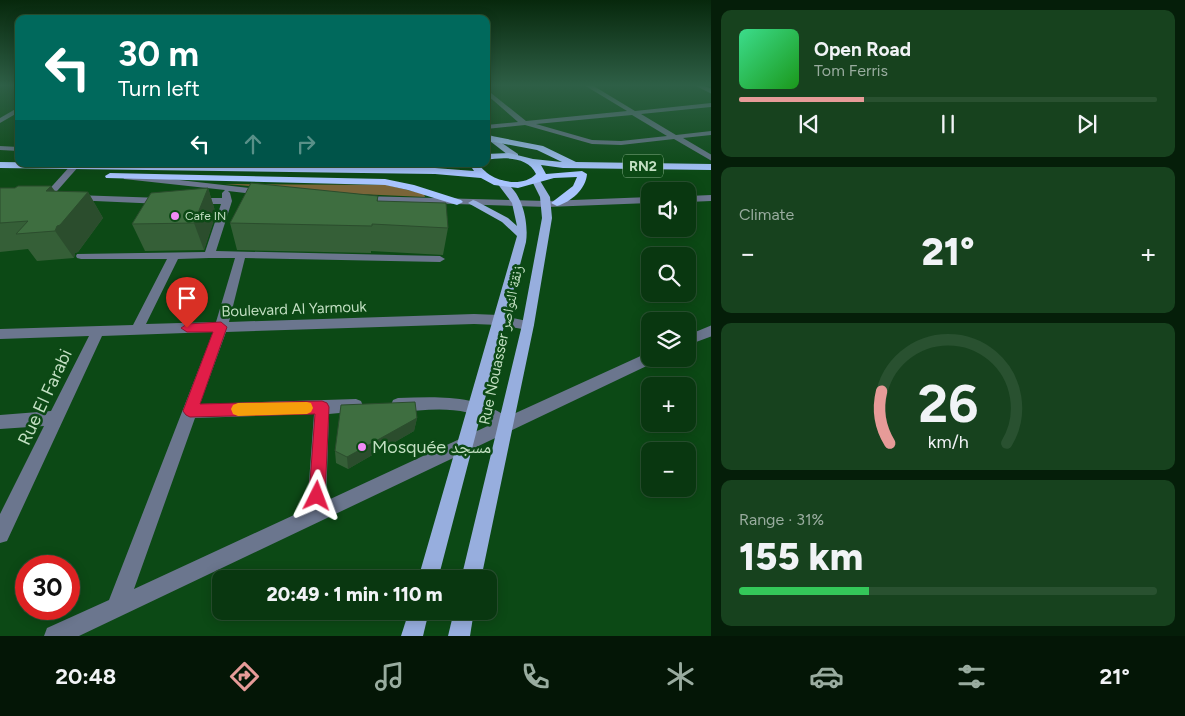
<!DOCTYPE html>
<meta charset="utf-8">
<style>
body{margin:0;font-family:Figtree,"Noto Naskh Arabic",sans-serif;background:#17421e;color:#f1f3f6;height:100vh;display:flex;flex-direction:column;font-size:19px;white-space:nowrap}
*{box-sizing:border-box;margin:0}
p{font-size:16px;color:#99ac9f}
.icon{flex:none;width:28px;height:28px;fill:none;stroke:currentColor;stroke-width:2;stroke-linecap:round;stroke-linejoin:round}
.map{position:relative;flex:1;overflow:hidden}
.drawer{display:flex;flex-direction:column;gap:10px;padding:10px;background:#051e09;width:474px}
.drawer>*{flex:none}
.top-card{position:absolute;left:15px;top:15px;width:475px;height:152px;border-radius:10px;box-shadow:0 2px 12px #0003,0 0 0 1px #295130;background:#00695c;color:#fff;overflow:hidden}
.tools{position:absolute;left:641px;top:182px;display:grid;gap:10px}
.tools a{display:grid;place-items:center;width:55px;height:55px;border-radius:10px;background:#093710;box-shadow:0 2px 12px #0003,0 0 0 1px #295130;font-size:25px}
.speed{position:absolute;left:15px;top:555px;display:flex;gap:10px;font-size:25px;font-weight:700;text-align:center}
.speed>*{display:grid;place-content:center;width:65px;height:65px;border-radius:50%;background:#093710;box-shadow:0 2px 12px #0003,0 0 0 1px #295130;line-height:1}
.speed .limit{border:8px solid #d22;background:#fff;color:#111}
.pin{position:absolute;display:grid;place-items:center;width:42px;height:42px;color:#fff;margin:-51px -21px;border-radius:50% 50% 50% 0;rotate:-45deg;box-shadow:0 0 5px #0007}
.pin .icon{rotate:45deg}
.me{position:absolute;width:55px;margin:-28px;rotate:3deg;stroke-linejoin:round;filter:drop-shadow(0 0 4px #0008)}
.turn{display:flex;align-items:center;gap:18px;height:105px;padding:0 20px;font-size:22px}
.turn .icon{width:65px;height:65px;stroke-width:2.5}
.turn b{display:block;font-size:35px;line-height:42px}
.lanes{display:flex;align-items:center;height:48px;padding:0 20px;background:#0003;justify-content:center;gap:25px;direction:ltr}
.lanes .off{opacity:.35}
.big{font-size:38px;font-weight:800;line-height:1.1}
.drawer .tile{flex:1;display:flex;flex-direction:column;justify-content:center;gap:8px;min-width:0;padding:0 18px;border-radius:10px;background:#17421e}
.drawer .dial{align-items:center;gap:0}
.dial svg{height:130px;overflow:visible;fill:none;stroke:#295130;stroke-width:7;stroke-linecap:round;text-anchor:middle}
.dial text{fill:#f1f3f6;stroke:none}
.song{display:flex;align-items:center;gap:15px}
.cover{width:60px;height:60px;border-radius:8px;background:linear-gradient(135deg,hsl(150 70% 55%),hsl(120 70% 35%))}
.played{height:5px;border-radius:2px;background:linear-gradient(90deg,#e69b98 30%,#295130 30%)}
.keys{display:flex;justify-content:space-around;direction:ltr}
.heat{display:flex;justify-content:space-between;align-items:center;font-size:28px;direction:ltr}
.charge{height:8px;border-radius:4px;background:linear-gradient(90deg,#34c759 31%,#295130 0)}
.trip{position:absolute;left:212px;top:570px;width:285px;height:50px;border-radius:10px;background:#093710;box-shadow:0 2px 12px #0003,0 0 0 1px #295130;font-weight:800;line-height:50px;text-align:center}
.dock{display:flex;height:80px;justify-content:space-around;align-items:center;background:#041606;color:#99ac9f}
.dock .icon{width:35px;height:35px}
.dock .active{color:#e69b98}
.dock b{font-size:22px;color:#f1f3f6}
main{display:flex;flex:1;min-height:0}
.map>svg:first-child{display:block}
.green{fill:#7a6539}
.lines{fill:none;stroke-linecap:round;stroke-linejoin:round}
.minor{fill:#6b768e;fill-rule:evenodd}
.major{fill:#97aede;fill-rule:evenodd}
.highway{fill:#a8c4fe;fill-rule:evenodd}
.wall{fill:#355f37}
.shaded-wall{fill:#2b4d2d}
.building{fill:#3e6e40;stroke:#2b4d2d}
.route{fill:#e11d48;stroke:#92132f}
.slow{fill:#f59e0b}
.poi-dot{fill:#f08bf6;stroke:#0c4915;stroke-width:2}
.labels{text-anchor:middle;stroke-width:5;stroke-linejoin:round;paint-order:stroke}
.far-poi-label{font-size:12px;fill:#c2dfc2;stroke:#0c4915;text-anchor:start}
.shield{fill:#0c4915;stroke:#8bb28e;stroke-width:1}
.shield-label{font-size:14px;font-weight:bold;fill:#c2dfc2}
.street-label{font-size:15px;fill:#c2dfc2;stroke:#0c4915}
.near-street-label{font-size:18px;fill:#c2dfc2;stroke:#0c4915}
.near-poi-label{font-size:18px;fill:#c2dfc2;stroke:#0c4915;text-anchor:start}
</style>
<main>
<div class="map">
<svg width="712" height="636" viewBox="0 0 712 636">
<rect width="100%" height="100%" fill="#0c4915"/>
<!-- green -->
<polygon class="green" points="225,184 387,185 424,194 425,197 336,193"/>
<g class="lines">
<!-- minor -->
<g class="minor">
<path d="M584,85H592L635,111L712,103V107L641,114L676,135L712,131V135L683,138L712,155V161L674,139L621,145L592,144L525,125L486,129V125L518,122L486,94V89L526,121L627,111ZM632,115L667,136L621,141L592,140L536,124Z"/>
<polygon points="694,85 702,85 712,89 712,94"/>
<polygon points="19,107 19,112 0,123 0,118"/>
<polygon points="0,146 19,147 19,151 0,150"/>
<polygon points="72,164 79,166 50,199 44,199 44,195"/>
<path d="M127,174L266,190L267,192L263,195L228,191L230,193L232,201L216,251L440,256L445,259L440,262L245,258L229,322L474,314L499,315L532,322L534,325L532,328L528,330L499,325L474,324L226,332L200,404L356,399L361,401L363,406L361,411L329,414L326,501L492,424C466,404 429,410 398,412L393,410L391,405L393,400L398,398C437,397 474,394 507,417L645,354L650,352V359H656L655,362L79,636H44L47,628L109,600L213,332L102,336L7,541L0,543V514L44,426L0,429V415L51,411L89,336L0,339V329L133,325L167,259H81L77,258L76,256L77,254L205,252L221,204H195L190,201L195,198H222V193L225,190L124,179L123,177ZM209,258H235L216,322L146,324L178,259ZM314,414L307,509L134,589L195,418Z"/>
<polygon points="75,195 162,198 167,201 162,204 72,200 72,196"/>
<polygon points="712,195 712,201 688,202 688,196"/>
<polygon points="363,196 547,201 650,197 650,203 547,207 360,201 360,197"/>
<polygon points="712,325 712,336 688,345 688,335"/>
</g>
<!-- major -->
<g class="major">
<polygon points="486,132 518,154 518,158 512,158 486,138"/>
<polygon points="536,178 539,179 550,197 552,218 534,325 481,579 461,579 522,325 542,218 540,197 532,181"/>
<path d="M501,180C522,189 529,222 526,242L438,579H418L517,236L502,222L468,203L473,200L476,201L508,218L517,226L512,203L497,183Z"/>
<polygon points="409,611 429,611 423,636 401,636"/>
<polygon points="454,611 474,611 470,636 448,636"/>
</g>
<!-- highway -->
<g class="highway">
<path d="M492,136L543,146L576,162L712,164V170L563,168L541,165L546,174L582,171L587,174C586,189 571,202 557,206L551,203L573,186L577,177L554,178L518,188L494,185L481,178L435,174L0,168V162L435,168L474,171L472,168L477,165C482,167 485,172 490,175C503,183 524,186 536,174C528,156 503,157 486,160V154L509,153L533,159L562,162L537,150L489,141L488,139Z"/>
<polygon points="110,173 385,179 414,185 461,200 463,202 457,205 408,190 385,185 106,178 105,176"/>
</g>
</g>
<!-- wall -->
<g class="wall">
<polygon points="19,90 19,101 14,93"/>
<polygon points="51,186 55,191 88,192 103,218 78,252 75,253 74,258 37,261 28,249 0,252 0,188 15,188"/>
<polygon points="208,188 216,214 204,250 145,251 132,224"/>
<polygon points="378,196 378,201 448,228 443,255 371,251 371,253 237,250 230,223"/>
<polygon points="417,418 414,431 348,469 336,463 335,451"/>
</g>
<!-- shaded-wall -->
<g class="shaded-wall">
<polygon points="51,186 68,212 46,191"/>
<polygon points="208,188 216,214 204,250 194,223"/>
<polygon points="88,192 103,218 78,252 75,253 74,258 55,231 57,226"/>
<polygon points="417,418 414,431 348,469 347,457"/>
</g>
<!-- building -->
<g class="building">
<polygon points="251,183 378,196 377,201 446,203 448,228 372,224 372,226 230,223"/>
<polygon points="18,186 51,186 46,191 88,192 60,225 57,226 55,231 16,234 28,221 0,223 0,188 15,188"/>
<polygon points="208,188 194,223 132,224 151,193"/>
<polygon points="415,402 417,418 347,457 335,451 341,405"/>
</g>
<!-- sky -->
<linearGradient id="sky" x2="0" y2="1"><stop stop-color="#07280c"/><stop offset="0.49" stop-color="#2e5f46"/><stop offset="1" stop-color="#2e5f46" stop-opacity="0"/></linearGradient>
<rect width="712" height="174" fill="url(#sky)"/>
<!-- route -->
<polygon class="route" points="221,322 227,327 200,404 322,401 327,403 329,407 325,496 322,502 317,504 311,502 309,496 315,414 190,417 186,415 183,411 213,332 187,332 181,328 187,324"/>
<!-- slow -->
<polygon class="slow" points="307,402 311,403 313,408 311,412 307,414 238,416 233,414 231,409 233,405 238,403"/>
<!-- markers -->
<g class="poi-dot">
<circle cx="175" cy="216" r="5"/>
<circle cx="362" cy="447" r="5"/>
</g>
<g class="labels">
<!-- far-poi labels -->
<g class="far-poi-label">
<text x="185" y="220">Cafe IN</text>
</g>
<!-- shield labels -->
<rect class="shield" x="623" y="154.5" width="40" height="23" rx="4"/>
<g class="shield-label">
<text x="643" y="171">RN2</text>
</g>
<!-- street labels -->
<g class="street-label">
<text transform="translate(294 309) rotate(-2)" y="5">Boulevard Al Yarmouk</text>
<text transform="translate(501 345) rotate(-78)" y="5">Rue Nouasser زنقة النواصر</text>
</g>
<!-- near-street labels -->
<g class="near-street-label">
<text transform="translate(45 397) rotate(-65)" y="6">Rue El Farabi</text>
</g>
<!-- near-poi labels -->
<g class="near-poi-label">
<text x="372" y="453">Mosquée مسجد</text>
</g>
</g>
</svg>
<div class="tools">
<a><svg class="icon" aria-label="sound" viewBox="0 0 24 24"><path d="M4 9h4l5-4v14l-5-4H4zM17 9q2 3 0 6"/></svg></a>
<a><svg class="icon" aria-label="search" viewBox="0 0 24 24"><circle cx="10" cy="10" r="6"/><path d="M15 15l6 6"/></svg></a>
<a><svg class="icon" aria-label="layers" viewBox="0 0 24 24"><path d="M12 4l9 5-9 5-9-5zM3 14l9 5 9-5"/></svg></a>
<a>+</a>
<a>−</a>
</div>
<div class="speed"><div class="limit">30</div></div>
<div class="pin" style="left:187px;top:328px;background:#d93025"><svg class="icon" aria-label="arrive" viewBox="0 0 24 24"><path d="M6 21V4h12l-3 4 3 4H6"/></svg></div>
<svg class="me" style="left:317px;top:496px" viewBox="-20 -20 40 40"><path d="M0-17L14 15 0 8-14 15z" fill="#e11d48" stroke="#fff" stroke-width="4"/></svg>
<div class="trip">20:49 · 1 min · 110 m</div>
<div class="top-card">
<div class="turn"><svg class="icon" aria-label="left" viewBox="0 0 24 24"><path d="M17 20v-9H6M10 6l-5 5 5 5"/></svg><div><b>30 m</b>Turn left</div></div>
<div class="lanes"><svg class="icon" aria-label="left" viewBox="0 0 24 24"><path d="M17 20v-9H6M10 6l-5 5 5 5"/></svg><svg class="icon off" aria-label="ahead" viewBox="0 0 24 24"><path d="M12 20V5M6 11l6-6 6 6"/></svg><svg class="icon off" aria-label="right" viewBox="0 0 24 24"><path d="M7 20v-9h11M14 6l5 5-5 5"/></svg></div>
</div>
</div>
<section class="drawer">
<div class="tile">
<div class="song"><i class="cover"></i><div><b>Open Road</b><p>Tom Ferris</p></div></div>
<div class="played"></div>
<div class="keys"><svg class="icon" aria-label="previous" viewBox="0 0 24 24"><path d="M18 5L8 12l10 7zM5 5v14"/></svg><svg class="icon" aria-label="pause" viewBox="0 0 24 24"><path d="M8 5v14M16 5v14"/></svg><svg class="icon" aria-label="next" viewBox="0 0 24 24"><path d="M6 5l10 7-10 7zM19 5v14"/></svg></div>
</div>
<div class="tile"><p>Climate</p>
<div class="heat"><a>−</a><b class="big">21°</b><a>+</a></div>
</div>
<div class="tile dial"><svg viewBox="0 0 100 80">
<path d="M14 69A42 42 0 1 1 86 69"/>
<path d="M14 69A42 42 0 0 1 9 37" stroke="#e69b98"/>
<text x="50" y="56" font-size="32" font-weight="700">26</text>
<text x="50" y="72" font-size="11">km/h</text>
</svg></div>
<div class="tile"><p>Range · 31%</p><b class="big">155 km</b><div class="charge"></div></div>
</section>
</main>
<nav class="dock">
<b>20:48</b>
<svg class="icon active" aria-label="directions" viewBox="0 0 24 24"><path d="M12 3l9 9-9 9-9-9zM9 14v-3h6M13 9l2 2-2 2"/></svg>
<svg class="icon" aria-label="music" viewBox="0 0 24 24"><path d="M9 18V5l10-2v13"/><circle cx="6" cy="18" r="3"/><circle cx="16" cy="16" r="3"/></svg>
<svg class="icon" aria-label="phone" viewBox="0 0 24 24"><path d="M5 4h4l2 5-3 2q2 4 5 5l2-3 5 2v4C11 20 4 13 5 4z"/></svg>
<svg class="icon" aria-label="climate" viewBox="0 0 24 24"><path d="M12 3v18M4 7l16 10M4 17L20 7"/></svg>
<svg class="icon" aria-label="car" viewBox="0 0 24 24"><path d="M5 17H2v-5l4-1 3-4h7l3 4 3 1v5h-3M9 17h6M6 11h13"/><circle cx="7" cy="17" r="2"/><circle cx="17" cy="17" r="2"/></svg>
<svg class="icon" aria-label="filters" viewBox="0 0 24 24"><path d="M4 7h16M4 17h16"/><circle cx="9" cy="7" r="2"/><circle cx="15" cy="17" r="2"/></svg>
<b>21°</b>
</nav>
